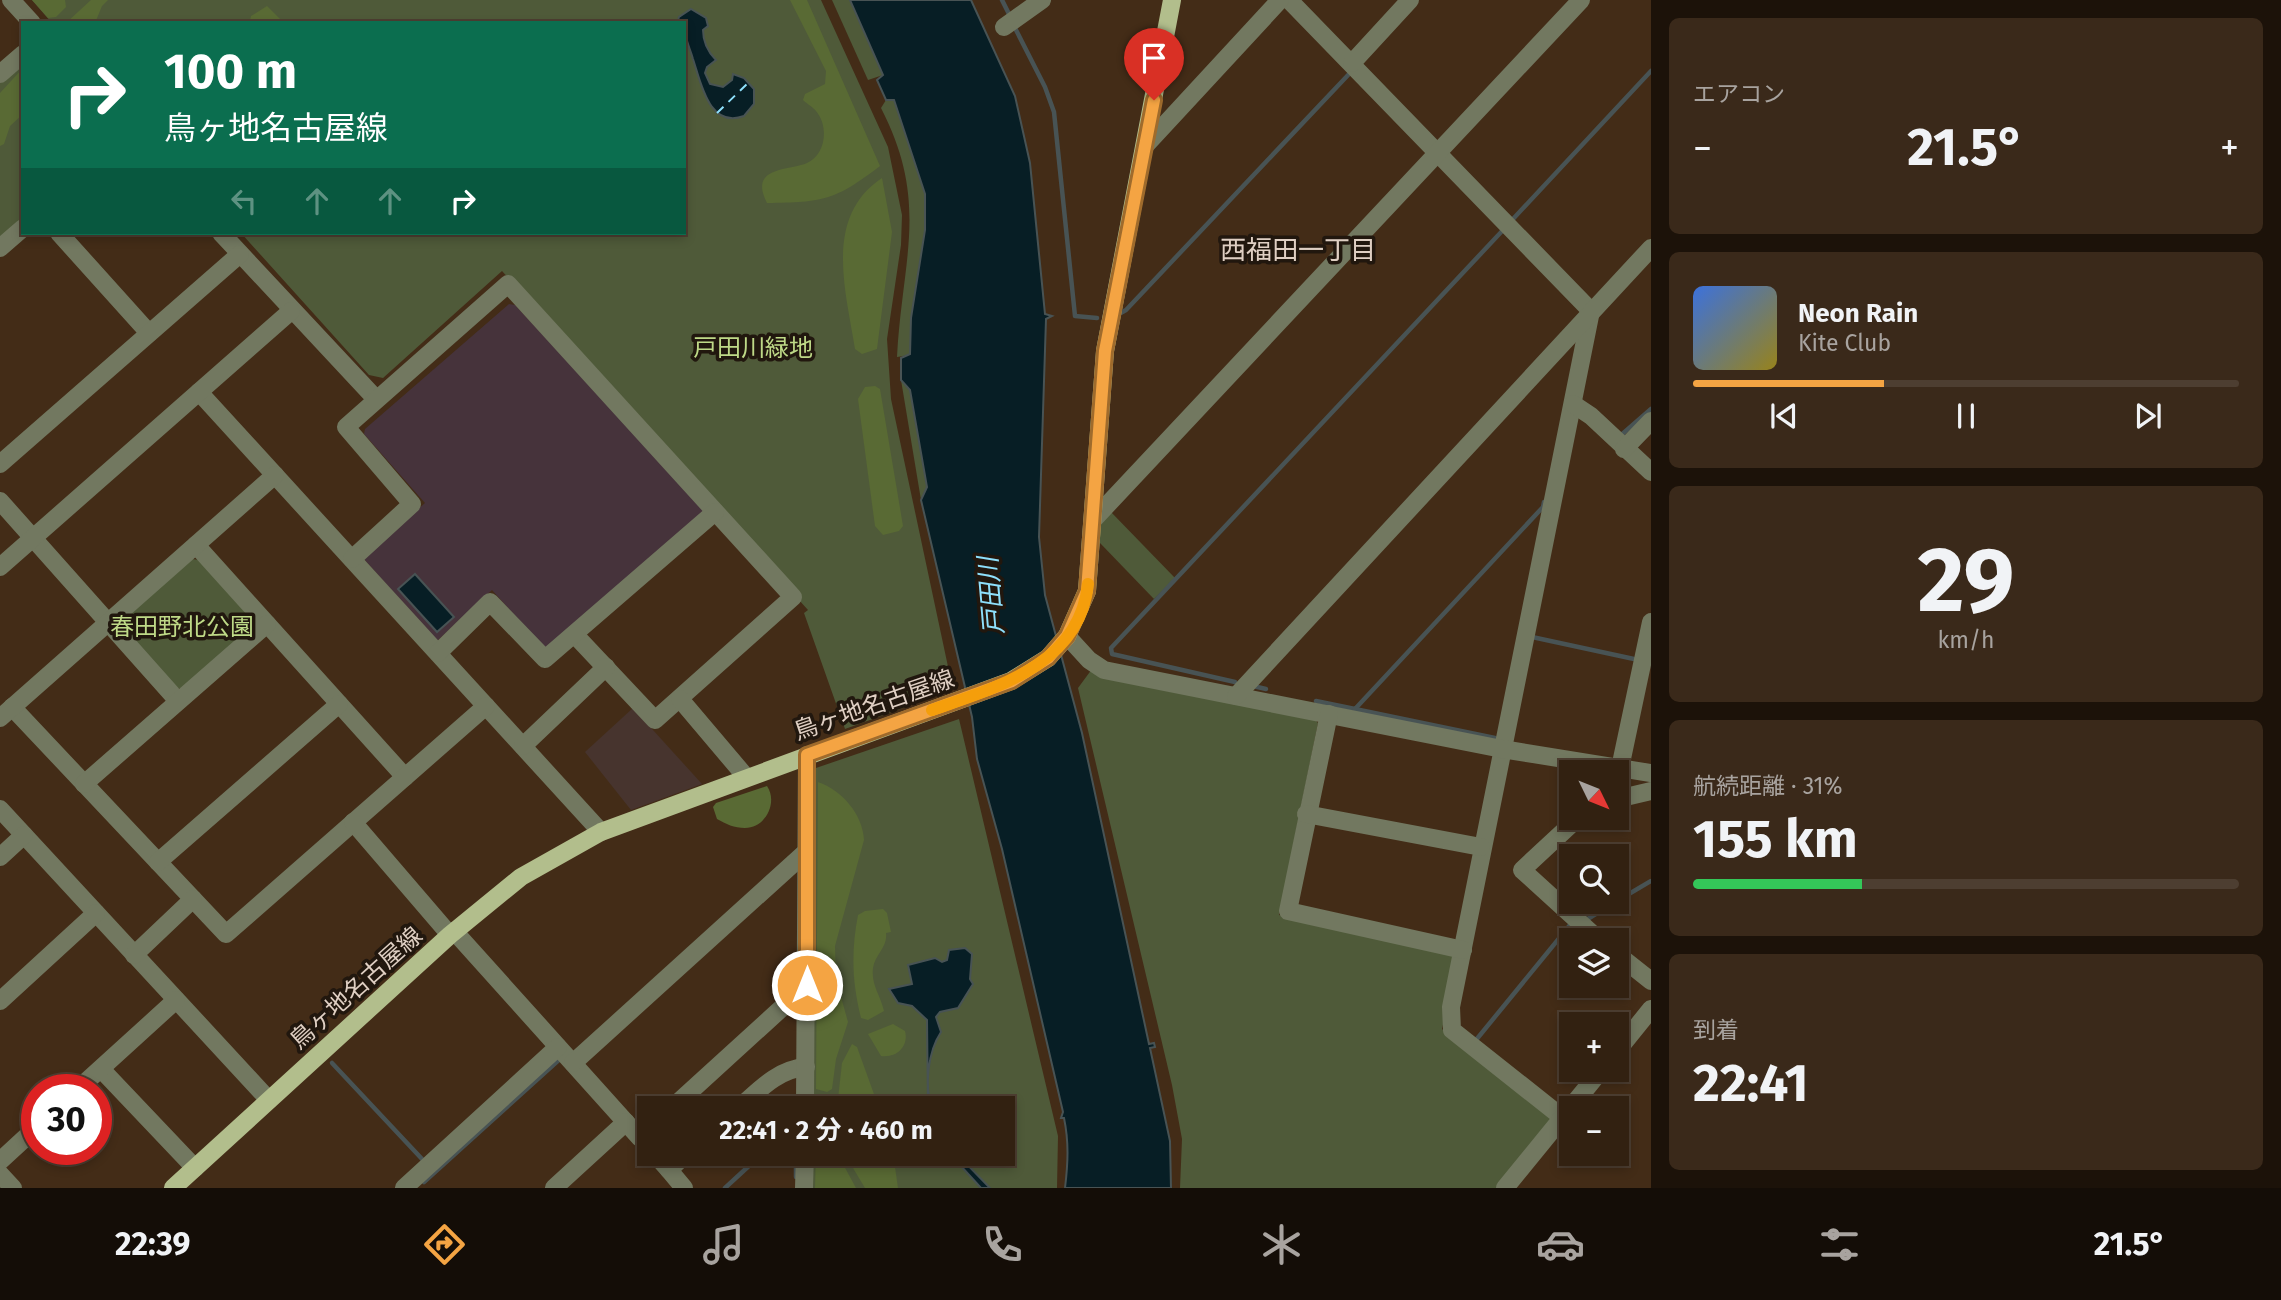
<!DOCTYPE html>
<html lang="ja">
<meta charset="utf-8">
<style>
body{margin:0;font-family:"Fira Sans","Noto Sans JP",sans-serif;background:#3a291a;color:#f1f3f6;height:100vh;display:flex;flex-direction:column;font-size:26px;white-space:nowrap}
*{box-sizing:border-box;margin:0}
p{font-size:23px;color:#a8a39f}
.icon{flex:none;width:38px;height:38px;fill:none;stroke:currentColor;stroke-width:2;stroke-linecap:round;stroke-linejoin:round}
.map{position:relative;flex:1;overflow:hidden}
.sheet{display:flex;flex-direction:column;gap:18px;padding:18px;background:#1c1209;width:630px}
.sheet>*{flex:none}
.top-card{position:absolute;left:21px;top:21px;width:665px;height:214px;border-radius:0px;box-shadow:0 4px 10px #0003,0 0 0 2px #4d3e31;background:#0b6e4f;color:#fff;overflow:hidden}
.needle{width:46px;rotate:133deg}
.fabs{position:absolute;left:1559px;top:760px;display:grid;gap:14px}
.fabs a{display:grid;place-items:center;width:70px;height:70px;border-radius:0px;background:#322111;box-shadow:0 4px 10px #0003,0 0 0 2px #4d3e31;font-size:35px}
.speed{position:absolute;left:21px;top:1074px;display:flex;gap:14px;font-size:35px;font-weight:700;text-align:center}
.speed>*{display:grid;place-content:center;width:91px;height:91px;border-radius:50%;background:#322111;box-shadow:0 4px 10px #0003,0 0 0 2px #4d3e31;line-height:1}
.speed .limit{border:10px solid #d22;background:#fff;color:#111}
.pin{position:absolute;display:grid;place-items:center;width:60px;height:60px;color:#fff;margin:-72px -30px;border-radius:50% 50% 50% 0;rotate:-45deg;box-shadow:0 0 7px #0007}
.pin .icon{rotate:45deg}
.me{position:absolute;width:77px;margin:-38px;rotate:0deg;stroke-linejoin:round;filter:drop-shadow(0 0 5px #0008)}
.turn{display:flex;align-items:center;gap:24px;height:147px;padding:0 28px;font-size:32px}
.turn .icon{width:91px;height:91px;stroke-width:2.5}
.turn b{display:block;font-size:49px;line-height:60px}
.lanes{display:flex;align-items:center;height:66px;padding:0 28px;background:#0003;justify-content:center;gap:35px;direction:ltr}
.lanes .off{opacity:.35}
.big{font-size:52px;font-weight:700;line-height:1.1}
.sheet .card{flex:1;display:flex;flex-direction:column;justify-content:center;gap:10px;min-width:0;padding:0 24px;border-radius:10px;background:#3a291a}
.sheet .dial{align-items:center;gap:0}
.dial b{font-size:91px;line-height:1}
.song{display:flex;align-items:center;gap:21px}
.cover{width:84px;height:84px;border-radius:10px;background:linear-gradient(135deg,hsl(220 70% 55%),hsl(50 70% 35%))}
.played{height:7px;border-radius:4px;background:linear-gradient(90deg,#f4a443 35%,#4d3e31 35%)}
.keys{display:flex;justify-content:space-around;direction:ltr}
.heat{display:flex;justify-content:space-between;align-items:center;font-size:38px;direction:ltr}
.charge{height:10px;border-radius:5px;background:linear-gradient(90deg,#34c759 31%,#4d3e31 0)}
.trip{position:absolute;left:637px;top:1096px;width:378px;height:70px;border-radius:0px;background:#322111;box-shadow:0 4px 10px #0003,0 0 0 2px #4d3e31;font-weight:700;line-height:70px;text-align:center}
.tabs{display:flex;height:112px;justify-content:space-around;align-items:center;background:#140d07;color:#a8a39f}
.tabs .icon{width:49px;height:49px}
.tabs .active{color:#f4a443}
.tabs b{font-size:32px;color:#f1f3f6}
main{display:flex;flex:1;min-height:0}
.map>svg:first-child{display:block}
.industrial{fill:#47342e}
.education{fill:#46333b}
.green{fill:#4f5a39}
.forest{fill:#596a34}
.water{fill:#071e25;stroke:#485354;stroke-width:2}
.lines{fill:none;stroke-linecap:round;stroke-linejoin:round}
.stream{stroke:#485354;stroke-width:4.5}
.ferry{stroke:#8ee0fc;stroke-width:2;stroke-dasharray:9 7;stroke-linecap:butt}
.minor{stroke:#727860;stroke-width:18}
.major{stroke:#b2be8c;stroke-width:18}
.route-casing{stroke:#9f6b2c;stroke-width:18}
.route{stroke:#f4a443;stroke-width:12}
.slow{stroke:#f59e0b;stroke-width:12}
.labels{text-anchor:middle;stroke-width:7;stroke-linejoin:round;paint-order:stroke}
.park-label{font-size:24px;fill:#bed987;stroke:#21170e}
.street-label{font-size:24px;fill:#dfcfc3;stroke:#21170e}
.neighbourhood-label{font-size:26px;fill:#dfcfc3;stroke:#21170e}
.water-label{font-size:26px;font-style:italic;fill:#8ee0fc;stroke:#21170e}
</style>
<main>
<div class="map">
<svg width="1651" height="1188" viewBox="0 0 1651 1188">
<rect width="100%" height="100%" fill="#432c17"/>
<!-- industrial -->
<polygon class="industrial" points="633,708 702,784 631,810 585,752"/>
<!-- education -->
<polygon class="education" points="509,304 515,305 706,509 546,651 492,590 437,641 363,558 425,503 364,434 365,429"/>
<!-- green -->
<g class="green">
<polygon points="32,0 821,0 888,147 902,215 901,245 887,339 891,399 953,690 845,729 804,613 808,610 502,271 383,378 369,375 241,233 684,233 684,23 52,23"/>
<polygon points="832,0 850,0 883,75 868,80"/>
<polygon points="23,62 23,218 0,238 0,83"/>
<path d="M886,100H894L925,194V230L911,318L910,355L897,357C902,259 930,203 881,108Z"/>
<polygon points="901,380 910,390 927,488 921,500"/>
<polygon points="1110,511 1175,578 1154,599 1100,543 1100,522"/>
<polygon points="192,559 200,560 252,620 251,627 181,689 173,687 123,629 122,619"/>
<polygon points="1092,669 1311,715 1318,723 1279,915 1459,954 1442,1029 1557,1121 1502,1188 1180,1188 1182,1139 1172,1085 1078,688"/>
<polygon points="959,719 1058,1136 1057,1188 813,1188 813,1153 1003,1153 1003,1108 813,1108 816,768"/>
</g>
<!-- forest -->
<g class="forest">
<polygon points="32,0 65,0 66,7 56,17 48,18"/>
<polygon points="91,0 108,0 102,6 95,23 66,23"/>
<path d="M790,0H807L880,166C834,201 824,202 767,203C748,166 789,171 807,163C826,155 829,126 816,111C813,107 807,104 803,100L805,94L825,84L826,71Z"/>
<polygon points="267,6 284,23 250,21 251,16"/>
<polygon points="23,68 23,114 10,126 4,144 0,146 0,93"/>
<path d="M882,178L892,232L877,349L862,354L855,349C846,291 823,217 882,178Z"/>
<polygon points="875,386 880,389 903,526 899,531 883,535 875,526 858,399 865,387"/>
<path d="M818,782C842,790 863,815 864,840L835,946L836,979L848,1022L836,1059L832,1089L827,1092L816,1089Z"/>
<path d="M767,786C778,802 766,828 745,828C734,828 726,824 717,819L713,807L716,803Z"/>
<path d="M883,909L887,913L891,932L886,933C888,947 875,954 873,968C871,985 880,994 884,1011L868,1020L861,1018C852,982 851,951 858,915L865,911Z"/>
<path d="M893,1024L905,1031C909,1046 897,1058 881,1056L868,1034Z"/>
<polygon points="852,1044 857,1047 879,1108 837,1108 842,1063"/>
<polygon points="816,1153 837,1153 856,1188 815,1188"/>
<polygon points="844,1153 893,1153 898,1188 865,1188"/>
</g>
<!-- water -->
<g class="water">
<path d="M850,0H971L1015,96L1030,163L1045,314L1052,316L1046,319L1039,537L1045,595L1082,733L1149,1044L1154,1043L1155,1047L1150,1048L1170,1141L1171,1188H1065C1068,1163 1069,1142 1064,1118H1061L1063,1112L1002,849L977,759L972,717L921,500L927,487L910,390L901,380V358L910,354L911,318L925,230V194L894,100H886L877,80L883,75Z"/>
<path d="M691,9L706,18L708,26L703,30C703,42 708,52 716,60L707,67L705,73L710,84L723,87L732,80L733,74L744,78L754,89V104L744,116C709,129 701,83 693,59C689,45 684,38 684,23H677L679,17Z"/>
<polygon points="415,574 454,617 437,632 398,589"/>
<path d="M965,948L972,954L970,979L973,984L958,1008L940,1012L936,1017L941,1032C928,1052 924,1085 932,1108H928L927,1020L912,1006L898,1003L889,989L912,984L908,965L935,958L942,962L947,960L949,950Z"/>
<polygon points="949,1153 956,1153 990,1188 981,1188"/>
</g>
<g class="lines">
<!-- stream -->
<g class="stream">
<polyline points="1002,0 1010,16"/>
<polyline points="1015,28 1045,87 1054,112 1075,316 1097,318"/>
<polyline points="1513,219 1651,71"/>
<polyline points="1119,314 1126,310 1350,73"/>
<polyline points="1620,436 1651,409"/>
<polyline points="1532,637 1634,659"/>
<polyline points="1235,682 1112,654 1111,648 1504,229"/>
<polyline points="1253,686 1266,689"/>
<polyline points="1316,701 1355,709 1543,507 1544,502"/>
<polyline points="1355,709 1495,738"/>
<polyline points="1617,901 1651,881"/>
<polyline points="1586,920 1617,901"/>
<polyline points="1476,1040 1570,925"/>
<polyline points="332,1063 422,1159"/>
<polyline points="796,1177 796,1153"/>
<polyline points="424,1182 561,1058"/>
<polyline points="725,1188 763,1153"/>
</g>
<!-- ferry -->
<polyline class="ferry" points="717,113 748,83"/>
<!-- minor -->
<g class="minor">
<polyline points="11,0 32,23"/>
<polyline points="1289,0 1591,311 1451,1007 1452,1030 1563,1118"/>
<polyline points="1004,27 1042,0"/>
<polyline points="1352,63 1410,0"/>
<polyline points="0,74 23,54"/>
<polyline points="1145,146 1280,0"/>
<polyline points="59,233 149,333"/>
<polyline points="221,233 376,399"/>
<polyline points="0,248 23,228"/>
<polyline points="199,392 601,832"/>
<polyline points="1573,404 1591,416 1651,472"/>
<polyline points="1624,449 1651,421"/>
<polyline points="0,464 240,254"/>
<polyline points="0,501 178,701"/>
<polyline points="1094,519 1581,0"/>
<polyline points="196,545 405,777"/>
<polyline points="352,559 412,504 346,427 508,284 793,597 655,720 575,635"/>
<polyline points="0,567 291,311"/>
<polyline points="1067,636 1089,660 1104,670 1502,749 1651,773"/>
<polyline points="438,653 490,602 545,659 715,512"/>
<polyline points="1236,696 1651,248"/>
<polyline points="680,699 746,777"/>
<polyline points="12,707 226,934 486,706"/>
<polyline points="1329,714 1288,911 1463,950"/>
<polyline points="0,718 275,475"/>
<polyline points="523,746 606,667"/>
<polyline points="1620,768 1651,622"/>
<polyline points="84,784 267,624"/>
<polyline points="1617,799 1651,791"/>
<polyline points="0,809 269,1100"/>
<polyline points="1306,814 1481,847"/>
<polyline points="1579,817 1522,870 1599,940"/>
<polyline points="353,822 450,935"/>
<polyline points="0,857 24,835"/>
<polyline points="158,862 339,704"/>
<polyline points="454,931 640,1138 649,1129"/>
<polyline points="1617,954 1651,981"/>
<polyline points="134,955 193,899"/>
<polyline points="0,1001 96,913"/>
<polyline points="1617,1051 1651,1009"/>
<polyline points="573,1063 807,851"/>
<polyline points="101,1069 195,1168"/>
<polyline points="77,1090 176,1000"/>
<polyline points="672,1108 807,985"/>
<path d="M739,1108C759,1090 778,1069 806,1067"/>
<polyline points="805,1108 807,755"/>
<polyline points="654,1153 669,1170 687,1153"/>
<polyline points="0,1161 37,1127"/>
<polyline points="669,1170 684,1188"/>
<polyline points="0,1174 13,1188"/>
<polyline points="404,1188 558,1047"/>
<polyline points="554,1188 626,1122"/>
<polyline points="804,1188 805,1153"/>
<polyline points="1505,1188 1602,1069"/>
</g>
<!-- major -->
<polyline class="major" points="173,1188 450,935 521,877 601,832 1011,681 1048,658 1067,636 1087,591 1105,351 1172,0"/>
</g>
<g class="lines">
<defs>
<polyline id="route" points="807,985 807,755 1012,681 1048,658 1067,636 1087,591 1105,351 1154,100"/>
</defs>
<!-- route casing -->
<use href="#route" class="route-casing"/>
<!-- route -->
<use href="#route" class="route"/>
<!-- slow -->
<path class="slow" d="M932,710C995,688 1080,665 1088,584"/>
</g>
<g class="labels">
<!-- park labels -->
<g class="park-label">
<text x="753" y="356">戸田川緑地</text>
<text x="182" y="635">春田野北公園</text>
</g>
<!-- street labels -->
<g class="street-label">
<text transform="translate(874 705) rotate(-19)" y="8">鳥ヶ地名古屋線</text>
<text transform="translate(356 988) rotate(-42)" y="8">鳥ヶ地名古屋線</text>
</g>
<!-- neighbourhood labels -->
<g class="neighbourhood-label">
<text x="1298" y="259">西福田一丁目</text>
</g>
<!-- water labels -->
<g class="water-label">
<text transform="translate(991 596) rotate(-95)" y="9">戸田川</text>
</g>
</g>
</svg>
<div class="fabs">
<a><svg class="needle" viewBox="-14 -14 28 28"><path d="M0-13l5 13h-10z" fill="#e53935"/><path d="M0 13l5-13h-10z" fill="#a8a39f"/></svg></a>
<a><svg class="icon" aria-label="search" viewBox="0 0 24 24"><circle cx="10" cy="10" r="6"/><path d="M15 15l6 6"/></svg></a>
<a><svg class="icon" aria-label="layers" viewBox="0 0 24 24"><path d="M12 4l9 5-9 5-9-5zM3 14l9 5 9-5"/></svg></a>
<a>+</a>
<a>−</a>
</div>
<div class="speed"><div class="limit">30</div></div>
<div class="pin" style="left:1154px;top:100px;background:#d93025"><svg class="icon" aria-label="arrive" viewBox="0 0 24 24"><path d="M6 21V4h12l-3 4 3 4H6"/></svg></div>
<svg class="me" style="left:807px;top:985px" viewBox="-20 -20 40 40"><circle r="17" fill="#f4a443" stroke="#fff" stroke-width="3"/><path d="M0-11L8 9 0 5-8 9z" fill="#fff"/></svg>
<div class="trip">22:41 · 2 分 · 460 m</div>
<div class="top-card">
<div class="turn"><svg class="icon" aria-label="right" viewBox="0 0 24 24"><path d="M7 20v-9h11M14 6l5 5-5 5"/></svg><div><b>100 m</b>鳥ヶ地名古屋線</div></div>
<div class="lanes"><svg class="icon off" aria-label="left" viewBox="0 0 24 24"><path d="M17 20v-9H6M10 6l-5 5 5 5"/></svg><svg class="icon off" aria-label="ahead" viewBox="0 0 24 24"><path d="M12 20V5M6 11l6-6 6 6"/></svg><svg class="icon off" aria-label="ahead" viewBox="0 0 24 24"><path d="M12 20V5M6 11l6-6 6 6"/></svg><svg class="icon" aria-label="right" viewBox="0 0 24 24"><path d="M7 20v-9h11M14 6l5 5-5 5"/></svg></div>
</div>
</div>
<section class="sheet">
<div class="card"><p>エアコン</p>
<div class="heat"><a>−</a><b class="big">21.5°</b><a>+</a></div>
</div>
<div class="card">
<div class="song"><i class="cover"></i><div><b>Neon Rain</b><p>Kite Club</p></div></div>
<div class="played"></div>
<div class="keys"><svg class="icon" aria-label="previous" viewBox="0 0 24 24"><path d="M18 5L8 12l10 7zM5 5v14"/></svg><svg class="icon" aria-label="pause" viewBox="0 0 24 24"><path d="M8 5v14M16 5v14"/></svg><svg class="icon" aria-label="next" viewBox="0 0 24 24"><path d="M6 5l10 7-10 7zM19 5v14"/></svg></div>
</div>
<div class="card dial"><b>29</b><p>km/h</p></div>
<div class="card"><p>航続距離 · 31%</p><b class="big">155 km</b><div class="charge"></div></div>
<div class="card"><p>到着</p><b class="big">22:41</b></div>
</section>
</main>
<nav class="tabs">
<b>22:39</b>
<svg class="icon active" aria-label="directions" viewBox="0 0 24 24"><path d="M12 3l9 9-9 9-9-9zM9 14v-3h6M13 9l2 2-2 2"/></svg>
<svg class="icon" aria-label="music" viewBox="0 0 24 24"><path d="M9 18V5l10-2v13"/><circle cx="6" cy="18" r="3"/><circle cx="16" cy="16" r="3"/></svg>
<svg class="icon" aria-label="phone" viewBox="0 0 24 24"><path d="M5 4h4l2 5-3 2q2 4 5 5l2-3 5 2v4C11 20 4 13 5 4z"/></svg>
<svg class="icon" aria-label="climate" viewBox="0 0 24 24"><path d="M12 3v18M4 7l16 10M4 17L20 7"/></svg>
<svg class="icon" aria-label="car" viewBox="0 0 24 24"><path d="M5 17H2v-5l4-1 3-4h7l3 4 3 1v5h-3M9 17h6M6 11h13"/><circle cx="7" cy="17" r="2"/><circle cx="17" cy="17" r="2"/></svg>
<svg class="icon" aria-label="filters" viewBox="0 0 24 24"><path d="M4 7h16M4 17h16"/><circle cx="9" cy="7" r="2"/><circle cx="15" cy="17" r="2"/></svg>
<b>21.5°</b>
</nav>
